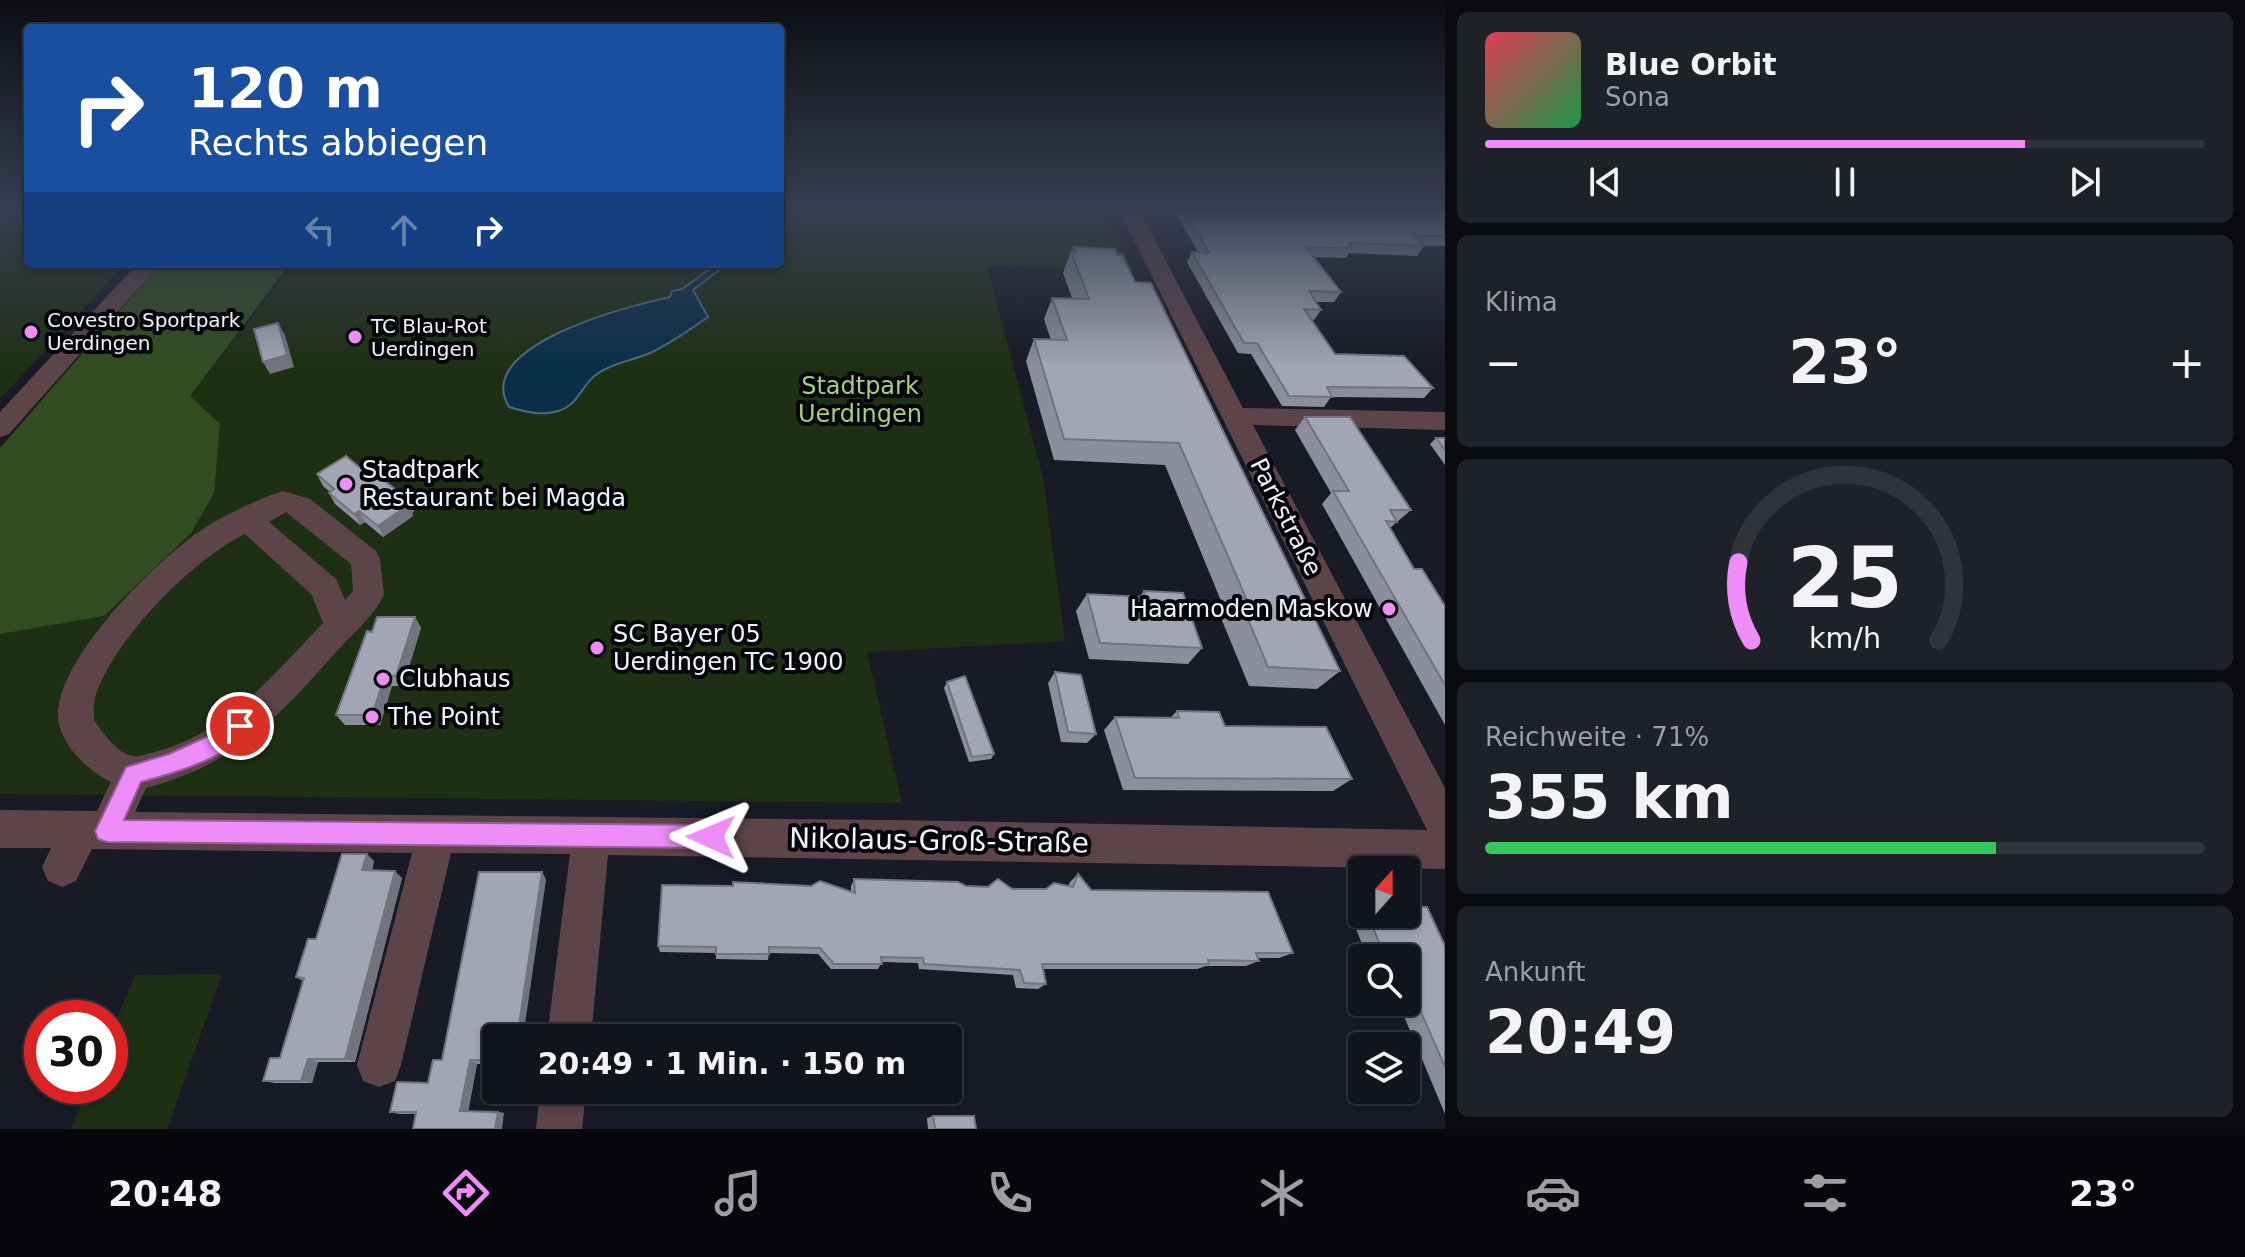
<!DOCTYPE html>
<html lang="de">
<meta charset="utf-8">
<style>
body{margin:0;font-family:"DejaVu Sans",sans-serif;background:#1f2129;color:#f1f3f6;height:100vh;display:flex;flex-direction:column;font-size:30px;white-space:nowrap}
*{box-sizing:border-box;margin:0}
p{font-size:26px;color:#9c9ea3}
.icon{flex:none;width:44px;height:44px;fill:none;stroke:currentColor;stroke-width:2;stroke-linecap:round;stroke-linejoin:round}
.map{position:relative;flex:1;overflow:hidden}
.side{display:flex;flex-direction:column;gap:12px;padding:12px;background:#0a0b0f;width:800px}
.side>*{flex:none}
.hud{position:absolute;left:24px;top:24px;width:760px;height:244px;border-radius:8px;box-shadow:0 4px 12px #0003,0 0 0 2px #31333b;background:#1a4fa0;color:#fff;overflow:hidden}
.needle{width:52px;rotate:21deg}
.buttons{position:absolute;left:1348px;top:856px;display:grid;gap:16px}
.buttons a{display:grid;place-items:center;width:72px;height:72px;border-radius:8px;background:#12141c;box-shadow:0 4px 12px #0003,0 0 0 2px #31333b;font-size:40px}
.speed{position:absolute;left:24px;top:1000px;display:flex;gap:16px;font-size:40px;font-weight:700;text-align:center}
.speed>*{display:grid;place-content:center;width:104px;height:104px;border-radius:50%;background:#12141c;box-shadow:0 4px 12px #0003,0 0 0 2px #31333b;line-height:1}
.speed .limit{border:12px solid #d22;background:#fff;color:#111}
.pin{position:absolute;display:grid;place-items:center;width:68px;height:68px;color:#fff;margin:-34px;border:4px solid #fff;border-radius:50%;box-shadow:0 2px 8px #0007}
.me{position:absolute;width:88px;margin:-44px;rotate:271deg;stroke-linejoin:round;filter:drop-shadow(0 0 6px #0008)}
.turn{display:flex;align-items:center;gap:28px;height:168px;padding:0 32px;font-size:36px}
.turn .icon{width:104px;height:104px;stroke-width:2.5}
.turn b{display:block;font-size:56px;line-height:68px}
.lanes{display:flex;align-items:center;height:76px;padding:0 32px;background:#0003;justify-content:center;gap:40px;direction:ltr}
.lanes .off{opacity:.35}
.big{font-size:60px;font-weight:700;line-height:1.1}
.side .tile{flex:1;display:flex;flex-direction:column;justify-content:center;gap:12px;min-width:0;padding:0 28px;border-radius:12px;background:#1f2129}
.side .dial{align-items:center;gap:0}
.dial svg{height:208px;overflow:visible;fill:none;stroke:#31333b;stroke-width:7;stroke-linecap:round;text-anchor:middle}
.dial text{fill:#f1f3f6;stroke:none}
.song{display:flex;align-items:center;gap:24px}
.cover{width:96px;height:96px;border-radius:12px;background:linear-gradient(135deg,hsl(350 70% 55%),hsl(140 70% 35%))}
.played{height:8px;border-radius:4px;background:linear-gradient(90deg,#ee8cf8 75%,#31333b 75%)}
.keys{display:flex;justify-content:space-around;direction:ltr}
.heat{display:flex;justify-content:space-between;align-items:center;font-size:44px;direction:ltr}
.charge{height:12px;border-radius:6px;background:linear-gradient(90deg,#34c759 71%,#31333b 0)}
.trip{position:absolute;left:482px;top:1024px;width:480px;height:80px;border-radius:8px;background:#12141c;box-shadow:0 4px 12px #0003,0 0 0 2px #31333b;font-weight:700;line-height:80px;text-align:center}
.menu{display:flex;height:128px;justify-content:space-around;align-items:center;background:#07080b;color:#9c9ea3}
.menu .icon{width:56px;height:56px}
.menu .on{color:#ee8cf8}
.menu b{font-size:36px;color:#f1f3f6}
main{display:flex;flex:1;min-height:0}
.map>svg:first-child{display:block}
.green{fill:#1e3014}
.forest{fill:#314d1f}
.water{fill:#0a2f49;stroke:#4f6a7e;stroke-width:2}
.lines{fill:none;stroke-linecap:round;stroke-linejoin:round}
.minor{fill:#5d4449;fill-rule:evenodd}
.wall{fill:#8b8e9b}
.shaded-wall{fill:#71747e}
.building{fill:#a2a5b4;stroke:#71747e;stroke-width:2}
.route{fill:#ee8cf8;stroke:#9b5ba1;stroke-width:2}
.poi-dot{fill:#ee8cf8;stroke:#05060a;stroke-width:3}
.labels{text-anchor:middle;stroke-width:8;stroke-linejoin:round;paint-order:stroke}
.far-poi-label{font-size:20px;fill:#f1f3fb;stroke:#05060a;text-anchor:start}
.park-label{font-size:24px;fill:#a1cf87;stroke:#05060a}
.poi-label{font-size:24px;fill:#f1f3fb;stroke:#05060a;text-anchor:start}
.street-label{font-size:24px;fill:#f1f3fb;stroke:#05060a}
.near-street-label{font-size:28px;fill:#f1f3fb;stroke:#05060a}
</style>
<main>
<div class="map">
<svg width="1445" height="1129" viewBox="0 0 1445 1129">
<rect width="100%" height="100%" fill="#181a25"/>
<!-- green -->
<g class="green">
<polygon points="0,208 28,208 28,264 125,264 0,399"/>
<polygon points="807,208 1103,208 1133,270 987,266 1043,478 1065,641 867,652 902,803 0,794 0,634 104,616 190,396 293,264 717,264 682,289 672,291 670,297 575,325 557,336 545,414 563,411 580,396 587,381 600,372 615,363 648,354 708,317 693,290 727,264 780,264 780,226 797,222"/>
<polygon points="222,974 167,1129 71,1129 89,1086 110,1086 110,1035 135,975"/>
</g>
<!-- forest -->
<polygon class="forest" points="160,264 290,264 190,396 220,424 214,493 191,533 104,616 0,634 0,448"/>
<!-- water -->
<path class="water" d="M717,264H727L693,290L708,317C689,330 670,344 650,353C632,361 614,362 597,374C582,384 578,406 558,411C541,416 526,412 509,407C471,345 632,305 670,297L672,291L682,289Z"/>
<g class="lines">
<!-- minor -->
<g class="minor">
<path d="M1118,208H1138L1243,408L1445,412V430L1253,425L1445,788V869L608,855L591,1038H547L570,854L451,853L401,1065L395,1081L379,1087L363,1081L357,1065L412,853L92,849L76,881L62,887L48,881L42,867L51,848H0V810L97,811L111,782C90,772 64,748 59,724C47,667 156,561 200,531C218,518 262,497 283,491L310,499L376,551L380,559L384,595C374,616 353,633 337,651C276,719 238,763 146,788L135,812L892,820L1427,830ZM286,512L351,564L353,591L345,600L336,579L269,522ZM245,534L312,595L323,623C276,672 227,733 158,751C152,752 141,757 134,756C118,755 102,732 94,720C94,712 93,702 96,695C115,638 192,560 245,534Z"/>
<polygon points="137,264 160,264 9,434 0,437 0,412"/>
<polygon points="540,1090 586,1090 582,1129 536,1129"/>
</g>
</g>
<!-- wall -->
<g class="wall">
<polygon points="1173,208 1445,211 1445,246 1424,246 1417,256 1349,253 1346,258 1313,257 1341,292 1334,302 1316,302 1321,310 1314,320 1312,319 1335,354 1433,388 1424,398 1331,397 1324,407 1282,406 1251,354 1238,353 1187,262 1192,252 1198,252"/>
<polygon points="1074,247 1118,255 1135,282 1340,671 1317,689 1249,686 1221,618 1226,613 1165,465 1054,460 1026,361 1034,339 1051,340 1044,319 1052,298 1072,298 1063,273 1071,251 1072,251"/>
<polygon points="1305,417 1411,510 1390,528 1414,569 1445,606 1445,725 1322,504 1331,493 1295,430"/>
<polygon points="1436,438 1445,438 1445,465 1430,444"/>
<polygon points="317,474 414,511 412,513 413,516 383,537 365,522 360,525 335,504 329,493 330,492 323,486"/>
<polygon points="1144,591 1202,648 1188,664 1089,659 1076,611 1087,594 1140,596"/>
<polygon points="415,617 421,628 403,686 392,686 380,725 345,725 336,715 372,632"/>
<polygon points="1055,672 1096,734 1087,743 1061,742 1048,683"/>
<polygon points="947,682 994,754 991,759 969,762 944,688"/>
<polygon points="1177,711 1225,726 1352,779 1333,791 1123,790 1104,730 1115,717 1170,718"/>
<polygon points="374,861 372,871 402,878 355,1062 318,1062 312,1083 275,1083 263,1081 280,1058 303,981 296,977 316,939"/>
<polygon points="542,872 546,880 496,1038 496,1064 477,1064 468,1111 498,1112 504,1113 399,1114 390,1112 428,1083 442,1060"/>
<polygon points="1078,874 1091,890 1293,953 1279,958 1258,958 1259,961 1246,966 1206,966 1197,969 1043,969 1046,984 1038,989 1016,988 1013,975 919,969 918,963 882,962 878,969 831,969 818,954 769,953 768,960 716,959 716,953 660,952 658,946 851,892 851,886 854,879 966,886 1046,889 1068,886 1070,882"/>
<polygon points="1362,904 1362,914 1406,914 1445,946 1445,1114 1398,1002 1406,1002 1406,958 1368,958 1348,910"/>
<polygon points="651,1090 847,1095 844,1097 696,1096 696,1106 652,1106 650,1104"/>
<polygon points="933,1116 976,1129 928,1129 927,1118"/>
</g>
<!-- shaded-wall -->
<g class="shaded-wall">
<polygon points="278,323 285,335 294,367 270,374 263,362"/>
<polygon points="409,500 414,511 412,513 413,516 383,537 378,526"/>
<polygon points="359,511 365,522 360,525 354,514"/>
<polygon points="415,617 421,628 403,686 396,676"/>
<polygon points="385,676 392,686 380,725 372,715"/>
<polygon points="367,854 374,861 370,877 362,870"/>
<polygon points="395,871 402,878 355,1062 345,1059"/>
<polygon points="542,872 546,880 523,1038 517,1038"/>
<polygon points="308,1059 318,1062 312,1083 301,1081"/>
<polygon points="470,1060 477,1064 468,1113 460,1111"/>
<polygon points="498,1112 504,1113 502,1129 495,1129"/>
</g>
<!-- building -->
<g class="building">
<polygon points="1183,208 1445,211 1445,236 1415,236 1424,246 1349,243 1352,248 1306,247 1341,292 1309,291 1321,310 1304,309 1335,354 1404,356 1433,388 1327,387 1332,397 1289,396 1257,343 1244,343 1192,252 1209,253"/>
<polygon points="1074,247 1115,249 1118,255 1122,255 1135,282 1151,283 1340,671 1268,667 1239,598 1246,598 1179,443 1064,439 1034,339 1067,340 1052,298 1089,299 1071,251 1076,252"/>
<polygon points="278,323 287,355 263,362 254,329"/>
<polygon points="1305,417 1350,417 1411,510 1390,510 1397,522 1386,521 1414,569 1422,569 1445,606 1445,685 1333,491 1349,491"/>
<polygon points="1436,438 1445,438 1445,450"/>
<polygon points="346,456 364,471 368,468 409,500 405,503 408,505 378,526 359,511 354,514 329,493 334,489 317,474"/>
<polygon points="1144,591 1183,593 1202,648 1100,643 1087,594 1145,597"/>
<polygon points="377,617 415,617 396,676 385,676 372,715 336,715 367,631 372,632"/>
<polygon points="1055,672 1081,675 1096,734 1068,732"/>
<polygon points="965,676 994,754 972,757 947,682"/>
<polygon points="1177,711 1219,712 1225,726 1326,727 1352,779 1135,778 1115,717 1179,718"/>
<polygon points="342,854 367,854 362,870 395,871 345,1059 308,1059 301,1081 263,1081 270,1058 280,1058 304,978 296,977 308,939 316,939"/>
<polygon points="479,872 542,872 517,1038 496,1038 496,1061 470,1060 460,1111 498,1112 495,1129 413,1129 416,1112 390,1112 397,1082 428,1083 433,1060 442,1060"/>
<polygon points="1078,874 1091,890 1268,892 1293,953 1256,953 1259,961 1208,960 1209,964 1042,964 1046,984 1024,983 1020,970 924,964 923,958 881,957 882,964 834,964 820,948 769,947 769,954 716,954 716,947 658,946 662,885 733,886 733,882 811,886 820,881 855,893 854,879 958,882 966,886 988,887 998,879 1012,889 1046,889 1054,883 1073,887"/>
<polygon points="1406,906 1427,907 1445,946 1445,1067 1406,978 1406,958 1398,958 1396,955 1384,954 1367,914 1406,914"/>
<polygon points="651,1090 847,1090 847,1095 695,1094 695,1104 650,1104"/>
<polygon points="933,1116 974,1116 976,1129 935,1129"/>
</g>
<!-- sky -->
<linearGradient id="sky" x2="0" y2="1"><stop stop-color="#0d0e14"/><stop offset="0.57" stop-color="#373e51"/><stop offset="1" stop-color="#373e51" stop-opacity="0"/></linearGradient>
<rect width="1445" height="366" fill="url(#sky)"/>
<!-- route -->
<path class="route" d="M240,717L247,719L250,726C237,756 171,774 141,782L124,820L711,825L719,829L723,837L719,845L711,848L107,842L98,839L95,831L126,767L169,754L215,733Z"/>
<!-- markers -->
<g class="poi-dot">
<circle cx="31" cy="332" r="8"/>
<circle cx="355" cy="337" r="8"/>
<circle cx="346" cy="484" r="8"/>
<circle cx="1389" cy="609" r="8"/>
<circle cx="597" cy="648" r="8"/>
<circle cx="383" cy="679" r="8"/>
<circle cx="372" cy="717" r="8"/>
</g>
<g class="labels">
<!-- far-poi labels -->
<g class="far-poi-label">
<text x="47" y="327">Covestro Sportpark<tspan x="47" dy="23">Uerdingen</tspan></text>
<text x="371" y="333">TC Blau-Rot<tspan x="371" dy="23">Uerdingen</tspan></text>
</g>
<!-- park labels -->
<g class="park-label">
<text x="860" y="394">Stadtpark<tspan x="860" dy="28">Uerdingen</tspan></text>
</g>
<!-- poi labels -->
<g class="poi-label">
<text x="362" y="478">Stadtpark<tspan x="362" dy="28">Restaurant bei Magda</tspan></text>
<text x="1373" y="617" text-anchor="end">Haarmoden Maskow</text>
<text x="613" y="642">SC Bayer 05<tspan x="613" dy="28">Uerdingen TC 1900</tspan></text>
<text x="399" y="687">Clubhaus</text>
<text x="388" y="725">The Point</text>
</g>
<!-- street labels -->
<g class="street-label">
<text transform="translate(1286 517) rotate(63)" y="8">Parkstraße</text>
</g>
<!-- near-street labels -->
<g class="near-street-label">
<text transform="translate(939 840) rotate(1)" y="10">Nikolaus-Groß-Straße</text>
</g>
</g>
</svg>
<div class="buttons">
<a><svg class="needle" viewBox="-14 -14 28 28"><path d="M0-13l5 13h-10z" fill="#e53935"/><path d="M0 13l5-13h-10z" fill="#9c9ea3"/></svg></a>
<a><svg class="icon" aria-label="search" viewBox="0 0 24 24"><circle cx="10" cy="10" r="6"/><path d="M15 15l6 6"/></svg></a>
<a><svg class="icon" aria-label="layers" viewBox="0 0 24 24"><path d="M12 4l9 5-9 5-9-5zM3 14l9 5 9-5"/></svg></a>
</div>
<div class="speed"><div class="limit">30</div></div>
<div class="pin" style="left:240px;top:726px;background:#d93025"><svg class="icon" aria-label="arrive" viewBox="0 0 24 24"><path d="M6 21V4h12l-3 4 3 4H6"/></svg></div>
<svg class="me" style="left:711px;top:837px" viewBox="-20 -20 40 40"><path d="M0-17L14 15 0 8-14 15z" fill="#ee8cf8" stroke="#fff" stroke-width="4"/></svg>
<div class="trip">20:49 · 1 Min. · 150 m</div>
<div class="hud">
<div class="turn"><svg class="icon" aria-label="right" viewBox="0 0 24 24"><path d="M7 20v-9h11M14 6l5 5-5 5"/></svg><div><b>120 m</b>Rechts abbiegen</div></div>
<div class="lanes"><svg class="icon off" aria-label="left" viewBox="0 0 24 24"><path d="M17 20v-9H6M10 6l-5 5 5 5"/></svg><svg class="icon off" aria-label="ahead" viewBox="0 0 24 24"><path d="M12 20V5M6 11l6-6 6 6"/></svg><svg class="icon" aria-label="right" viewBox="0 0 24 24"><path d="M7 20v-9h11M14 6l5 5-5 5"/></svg></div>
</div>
</div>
<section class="side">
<div class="tile">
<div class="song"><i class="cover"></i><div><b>Blue Orbit</b><p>Sona</p></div></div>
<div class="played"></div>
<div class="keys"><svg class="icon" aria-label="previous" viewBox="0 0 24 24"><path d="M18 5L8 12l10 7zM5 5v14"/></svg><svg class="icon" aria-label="pause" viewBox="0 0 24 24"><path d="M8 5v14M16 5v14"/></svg><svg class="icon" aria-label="next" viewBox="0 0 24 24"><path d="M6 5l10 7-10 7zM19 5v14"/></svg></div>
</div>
<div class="tile"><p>Klima</p>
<div class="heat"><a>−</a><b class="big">23°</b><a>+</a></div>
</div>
<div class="tile dial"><svg viewBox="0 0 100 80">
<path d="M14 69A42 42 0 1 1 86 69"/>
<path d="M14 69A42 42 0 0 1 9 39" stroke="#ee8cf8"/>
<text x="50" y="56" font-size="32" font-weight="700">25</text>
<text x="50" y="72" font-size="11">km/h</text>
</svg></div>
<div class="tile"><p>Reichweite · 71%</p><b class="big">355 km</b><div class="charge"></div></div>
<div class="tile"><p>Ankunft</p><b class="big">20:49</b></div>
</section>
</main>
<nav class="menu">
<b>20:48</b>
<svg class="icon on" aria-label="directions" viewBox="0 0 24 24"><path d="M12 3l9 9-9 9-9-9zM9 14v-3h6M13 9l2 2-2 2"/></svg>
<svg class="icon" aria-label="music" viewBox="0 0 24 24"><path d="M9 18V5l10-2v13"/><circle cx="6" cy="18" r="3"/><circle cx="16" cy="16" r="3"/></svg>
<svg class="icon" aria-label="phone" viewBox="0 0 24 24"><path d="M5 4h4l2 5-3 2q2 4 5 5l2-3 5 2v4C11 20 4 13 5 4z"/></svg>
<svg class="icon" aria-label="climate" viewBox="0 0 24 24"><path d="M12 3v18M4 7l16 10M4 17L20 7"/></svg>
<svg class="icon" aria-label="car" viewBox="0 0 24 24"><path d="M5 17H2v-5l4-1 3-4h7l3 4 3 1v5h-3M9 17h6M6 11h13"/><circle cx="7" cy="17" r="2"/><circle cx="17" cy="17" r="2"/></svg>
<svg class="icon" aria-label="filters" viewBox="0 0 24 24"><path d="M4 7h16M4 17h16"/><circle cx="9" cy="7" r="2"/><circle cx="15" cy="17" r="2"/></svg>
<b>23°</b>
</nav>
